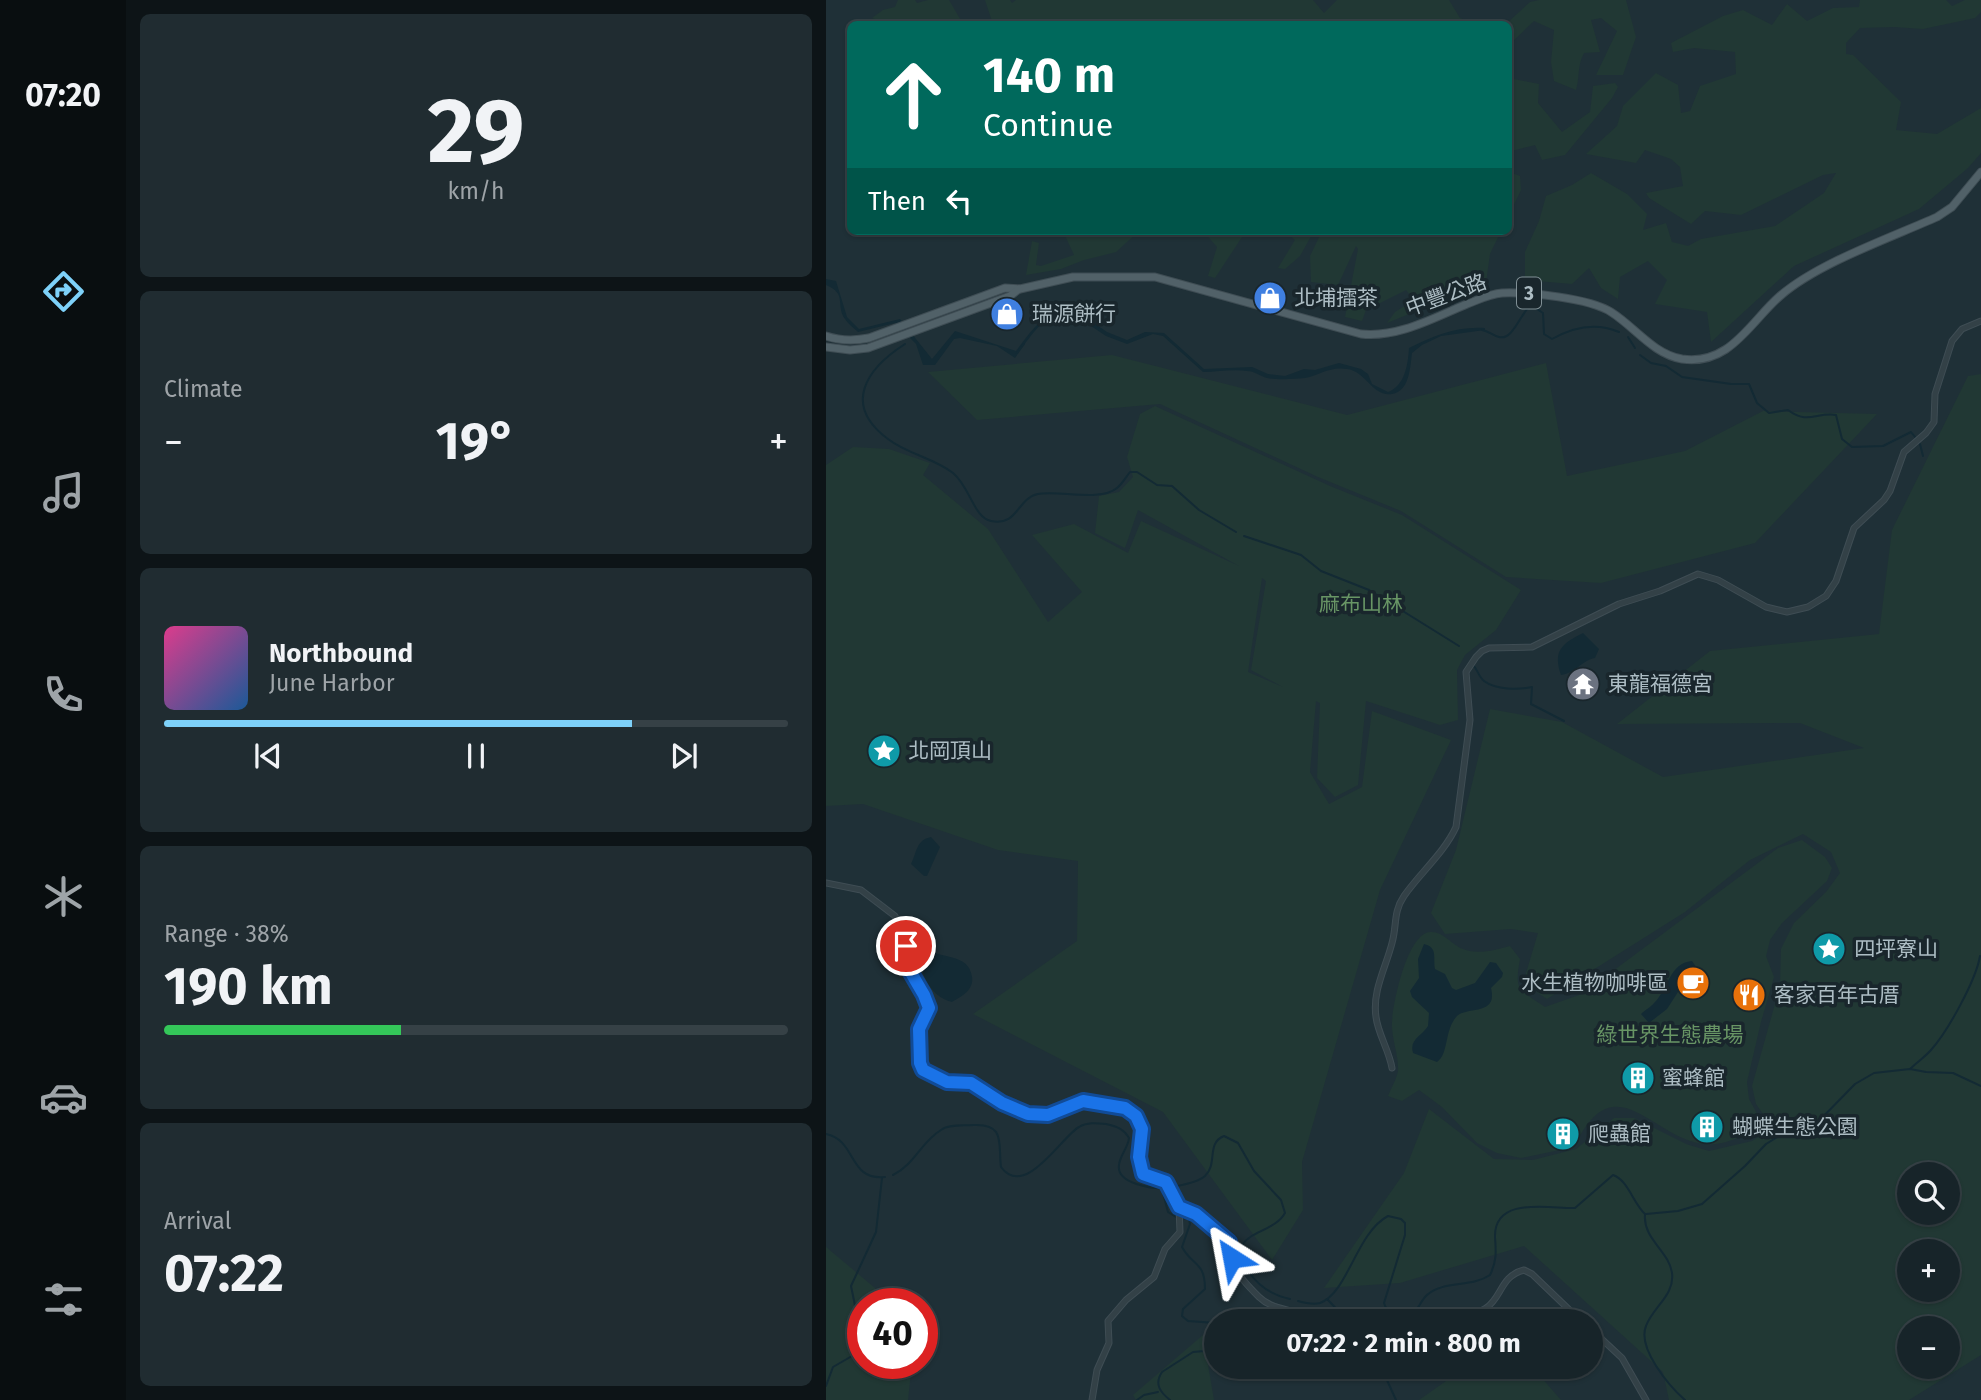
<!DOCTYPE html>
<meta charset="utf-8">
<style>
body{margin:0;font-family:"Fira Sans","Noto Sans TC",sans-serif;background:#202c31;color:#f1f3f6;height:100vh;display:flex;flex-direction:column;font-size:26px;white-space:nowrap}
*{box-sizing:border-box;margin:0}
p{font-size:23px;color:#9ea4a8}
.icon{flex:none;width:38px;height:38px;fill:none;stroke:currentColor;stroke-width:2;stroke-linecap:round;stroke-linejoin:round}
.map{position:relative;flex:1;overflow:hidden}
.panel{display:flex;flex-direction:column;gap:14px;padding:14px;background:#0d1417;width:700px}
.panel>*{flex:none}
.guide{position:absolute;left:21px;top:21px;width:665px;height:214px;border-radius:10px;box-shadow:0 2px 5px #0004,0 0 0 2px #364146;background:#00695c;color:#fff;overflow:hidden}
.controls{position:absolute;left:1071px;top:1162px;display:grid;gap:14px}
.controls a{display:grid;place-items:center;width:63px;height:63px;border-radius:50%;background:#172429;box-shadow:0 2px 5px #0004,0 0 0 2px #364146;font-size:35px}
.speed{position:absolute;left:21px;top:1288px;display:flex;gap:14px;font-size:35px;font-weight:700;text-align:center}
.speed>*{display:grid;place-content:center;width:91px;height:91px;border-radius:50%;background:#172429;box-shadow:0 2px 5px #0004,0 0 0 2px #364146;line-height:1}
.speed .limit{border:10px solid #d22;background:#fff;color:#111}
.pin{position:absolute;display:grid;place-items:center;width:60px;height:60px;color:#fff;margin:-30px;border:4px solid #fff;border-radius:50%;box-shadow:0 2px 7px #0007}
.me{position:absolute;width:77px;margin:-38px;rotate:326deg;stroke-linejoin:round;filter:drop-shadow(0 0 5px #0008)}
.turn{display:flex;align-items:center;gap:24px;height:147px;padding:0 21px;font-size:32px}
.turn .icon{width:91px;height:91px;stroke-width:2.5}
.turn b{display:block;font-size:49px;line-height:60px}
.then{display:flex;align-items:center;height:66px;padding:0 21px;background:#0003;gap:14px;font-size:26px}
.big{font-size:52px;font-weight:700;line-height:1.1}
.panel .widget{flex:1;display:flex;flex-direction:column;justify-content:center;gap:10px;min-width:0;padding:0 24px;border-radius:10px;background:#202c31}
.panel .dial{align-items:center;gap:0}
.dial b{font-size:91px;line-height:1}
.song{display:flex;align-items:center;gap:21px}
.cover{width:84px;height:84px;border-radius:10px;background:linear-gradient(135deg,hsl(330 70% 55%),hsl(210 70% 35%))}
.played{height:7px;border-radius:4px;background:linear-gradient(90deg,#7ed1f9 75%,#364146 75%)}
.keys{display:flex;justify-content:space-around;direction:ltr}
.heat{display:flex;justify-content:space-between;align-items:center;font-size:38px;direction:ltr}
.charge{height:10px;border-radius:5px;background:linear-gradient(90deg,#34c759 38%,#364146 0)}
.trip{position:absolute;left:378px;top:1309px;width:399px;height:70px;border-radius:35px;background:#172429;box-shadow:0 2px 5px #0004,0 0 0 2px #364146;font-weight:700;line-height:70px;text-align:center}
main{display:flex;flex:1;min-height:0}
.tab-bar{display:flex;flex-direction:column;width:126px;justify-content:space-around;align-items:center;background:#090e10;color:#9ea4a8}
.tab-bar .icon{width:49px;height:49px}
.tab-bar .active{color:#7ed1f9}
.tab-bar b{font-size:32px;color:#f1f3f6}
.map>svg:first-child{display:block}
.green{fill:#213834;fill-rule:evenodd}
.water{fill:#132a34}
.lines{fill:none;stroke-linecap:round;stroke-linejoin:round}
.stream{stroke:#132a34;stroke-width:2}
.tertiary-casing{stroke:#3f4d54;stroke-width:7}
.primary-casing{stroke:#3f4d54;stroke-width:9}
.tertiary{stroke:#334147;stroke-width:5}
.primary{stroke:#516168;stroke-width:7}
.route-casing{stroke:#114b97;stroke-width:18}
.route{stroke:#1a73e8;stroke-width:12}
.labels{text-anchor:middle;stroke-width:7;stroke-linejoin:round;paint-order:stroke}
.shield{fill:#19262c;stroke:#819096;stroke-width:2}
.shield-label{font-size:19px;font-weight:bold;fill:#adbdc4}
.street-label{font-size:21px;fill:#adbdc4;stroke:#19262c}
.poi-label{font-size:21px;fill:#adbdc4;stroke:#19262c;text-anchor:start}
.park-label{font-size:21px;fill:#689565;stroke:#19262c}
</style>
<main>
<nav class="tab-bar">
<b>07:20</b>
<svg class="icon active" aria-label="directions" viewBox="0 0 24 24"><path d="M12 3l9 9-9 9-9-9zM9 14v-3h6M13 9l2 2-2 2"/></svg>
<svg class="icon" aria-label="music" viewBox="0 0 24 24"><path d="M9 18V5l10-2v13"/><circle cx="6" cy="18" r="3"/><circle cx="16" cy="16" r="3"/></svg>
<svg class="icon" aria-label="phone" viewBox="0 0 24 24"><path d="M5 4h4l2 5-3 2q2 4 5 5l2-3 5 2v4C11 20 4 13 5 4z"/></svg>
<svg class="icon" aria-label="climate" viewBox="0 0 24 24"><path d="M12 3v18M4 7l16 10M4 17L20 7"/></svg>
<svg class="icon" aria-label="car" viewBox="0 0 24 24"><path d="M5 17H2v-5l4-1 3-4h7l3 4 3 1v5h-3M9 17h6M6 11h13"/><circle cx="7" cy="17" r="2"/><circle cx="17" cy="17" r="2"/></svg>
<svg class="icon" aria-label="filters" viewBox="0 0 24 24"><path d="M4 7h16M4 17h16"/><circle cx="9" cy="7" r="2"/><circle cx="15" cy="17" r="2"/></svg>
</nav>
<section class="panel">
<div class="widget dial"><b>29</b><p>km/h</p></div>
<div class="widget"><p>Climate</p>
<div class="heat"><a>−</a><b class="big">19°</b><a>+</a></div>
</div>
<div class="widget">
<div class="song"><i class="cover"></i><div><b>Northbound</b><p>June Harbor</p></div></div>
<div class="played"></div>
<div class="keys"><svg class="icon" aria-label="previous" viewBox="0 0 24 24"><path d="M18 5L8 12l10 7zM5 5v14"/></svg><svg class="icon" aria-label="pause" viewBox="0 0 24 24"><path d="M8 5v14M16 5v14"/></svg><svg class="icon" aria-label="next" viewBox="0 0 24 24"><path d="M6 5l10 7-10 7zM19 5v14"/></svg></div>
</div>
<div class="widget"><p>Range · 38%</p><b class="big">190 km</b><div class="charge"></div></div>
<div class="widget"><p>Arrival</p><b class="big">07:22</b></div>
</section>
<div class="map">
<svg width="1155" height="1400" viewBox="0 0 1155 1400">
<rect width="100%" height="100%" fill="#1f3037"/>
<!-- green -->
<g class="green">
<polygon points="72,0 89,0 91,3 102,0 123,0 137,24 61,24 46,18 57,10 69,7"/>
<polygon points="159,0 184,0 186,3 190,0 487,0 498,13 511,0 623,0 634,18 651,24 167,24"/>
<path d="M713,0H800L810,37L797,75H770L791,31L775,18L765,20L774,52L758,53C751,66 754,76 750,90L728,81L725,62L728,30L708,21L683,45L682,24H680L704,2Z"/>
<polygon points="1034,0 1120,0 1126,6 1139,0 1155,0 1155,12 1149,18 1097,29 1068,27 1034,28 1020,43 1020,54 1027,55 1075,102 1070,130 1111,134 1155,108 1155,153 1142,168 1093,209 968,266 885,342 881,312 829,304 841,280 822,261 794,277 792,299 775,288 763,268 746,284 699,280 699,252 713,221 720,196 746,185 765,173 801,194 821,214 817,230 840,223 846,242 862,246 875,239 949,226 998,193 1010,173 997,175 915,215 879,211 865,224 823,198 820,193 857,186 854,167 845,159 819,150 810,163 760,154 791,126 797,106 830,73 852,85 855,113 864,111 874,86 910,74 909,52 868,48 847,52 845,43 897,16 917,10 946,25 961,4 981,21 1007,8 1033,7"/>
<polygon points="683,78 713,84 712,103 736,132 764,112 767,86 789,83 792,87 786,98 739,155 716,160 709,145 686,151 683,161"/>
<polygon points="683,172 694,176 695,190 683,215"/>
<polygon points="237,231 313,231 290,252 258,260 235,269 200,275 206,241 213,243 210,265 215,266 248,255"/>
<polygon points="366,231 420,231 389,278 382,276 391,247 378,232"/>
<polygon points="460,231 488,231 474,256 459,269 452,268 469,240"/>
<polygon points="496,231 675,231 664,254 660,283 561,323 569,312 588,300 580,290 540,310 536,321 519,317 532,249 530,246 512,285 485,282 484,256"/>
<polygon points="286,355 521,415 720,363 741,476 859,451 937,411 1051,414 929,543 775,583 680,577 575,511 492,477 334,404 151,420 102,372"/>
<path d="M1155,374V1355L1083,1400H843L837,1372L698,1246L574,1283L498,1288L578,1173L603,1109L668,1159L707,1160L750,1149L788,1118H808L860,1144L883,1151L926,1141L936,1135L941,1120L930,1104L926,1086L954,986L955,949L968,923L1000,892L1014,873L1005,852L977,834L924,860L859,912L721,999L697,983L712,933L685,929L619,934L605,913L630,850L664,709L736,722L837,777L1038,748L974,723L791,724L884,651L1053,634L1066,530L1142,376ZM1083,1174H1122V1213H1083ZM1083,1251H1122V1290H1083ZM1083,1328H1122V1367H1083Z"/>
<path d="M329,406L504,486L576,515L695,590L670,630L639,655L631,670L632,720L614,725L540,701L532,785L509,797L491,778L494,703L490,701L484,772L503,804L536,787L546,711L625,740L554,890L476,1162L477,1210L446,1260L337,1112L147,1014L251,941L252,861L172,850L37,804L0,806V465L27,447L63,449L104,463L97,475L162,529L222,622L256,592L206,535L248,524L302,553L315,521L413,566L312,510L299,548L269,533L273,496L293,492L307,477L301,457L314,414ZM436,578L440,581L425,670L457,687L422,672Z"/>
<path d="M976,840L999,857L1006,868L1001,881L956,923L944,940L940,956L948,977L935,1022L921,1082L923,1099L934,1119L927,1132C915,1136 902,1143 890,1144C830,1150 792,1055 748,1147L695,1158L671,1153L651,1143L616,1107L593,1090L576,1101L562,1096C565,1088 571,1078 572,1071C573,1055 565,1038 566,1022C567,1003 581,934 604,932C617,931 626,945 637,949C652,955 669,950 684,946L694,959C688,992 693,989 719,1007L756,994L952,848Z"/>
<polygon points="0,1247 68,1304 37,1304 37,1363 86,1363 82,1400 0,1400"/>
<polygon points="377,1335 388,1400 310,1400 307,1395"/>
<polygon points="640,1367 706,1367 735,1400 593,1400"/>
</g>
<!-- water -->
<g class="water">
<path d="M0,279L10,281L21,317L33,329L74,319L106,359L129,331L190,351C204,332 218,313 241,305L281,332L301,340L319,332L338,333L378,369L426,367L442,374L459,376L478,369L489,370L513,363L535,369L542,374L546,384L562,392C579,386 582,364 583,348C607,336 631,326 659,328V330L615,336L596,345L586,353C584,367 584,391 566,394C546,397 540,371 521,369C504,366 494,375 479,378C469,379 451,380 441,378C434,376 428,371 421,371C406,369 392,372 377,372L337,336L327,334L301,344L280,336L241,310C217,314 202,340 189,358L171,346L134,338L128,339L109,365H97L90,344L69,323L32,332C28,328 22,324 19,319C9,305 22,294 0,285Z"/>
<path d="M757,633L773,649L769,658C756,660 750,673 735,675C727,651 735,644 757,633Z"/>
<path d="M105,837L114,847L101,876H98L85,864C91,852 90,840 105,837Z"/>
<path d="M598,944C612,947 607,958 609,969L619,974L626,988L630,990L649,983L664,962L670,963L677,973L676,977L665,988C672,1016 642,1006 631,1016C618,1030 623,1054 611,1062L587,1053C583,1039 596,1036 602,1026L603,1013L586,997L584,991L593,978L592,959Z"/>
<path d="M98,947C112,960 143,952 146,977C148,990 136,996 126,1002C103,997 92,969 93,948Z"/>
<path d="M866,961L873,971L854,989L841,1009L823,1023L815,1014C819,1010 825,1007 828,1003C842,990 843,963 866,961Z"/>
</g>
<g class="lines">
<!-- stream -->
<g class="stream">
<path d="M656,330C663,331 667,336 673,337C687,341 695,312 705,305L717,313L718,334L726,339C747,327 770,322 793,332"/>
<polyline points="802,337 809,348"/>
<path d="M79,344C40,369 16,405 62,439C81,454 108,458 127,473C144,487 148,518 165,521C192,527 191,498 212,494C233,490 274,502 291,488C296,484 300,477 304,472H311L331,485L346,486L373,510L410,532"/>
<polyline points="191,353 198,344"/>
<path d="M814,355L825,363L840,366L856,377L905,384H923L931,403L943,413L962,410C982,425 990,412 1010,415L1016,439L1026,447L1057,446L1085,432L1089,437"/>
<polyline points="1094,444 1097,456"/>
<polyline points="418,536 475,555 495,571 543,590 633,646"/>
<path d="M648,666C651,670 654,678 658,681C670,690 693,690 706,687L705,704L738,721"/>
<path d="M1084,1069C1091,1062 1099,1057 1105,1050C1122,1031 1150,980 1154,956"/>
<path d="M0,1134C31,1140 22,1181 59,1177"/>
<path d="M67,1175C88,1165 95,1142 115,1130C123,1124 137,1126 147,1125C180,1123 172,1144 175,1167C199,1200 236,1136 253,1127C261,1122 271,1123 280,1124C290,1126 298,1129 303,1138C302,1148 294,1155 293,1165C290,1184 327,1189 340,1188"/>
<path d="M346,1187C356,1185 371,1183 379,1176C392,1164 380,1143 398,1136L412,1143L428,1171L455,1200L459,1213C446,1237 395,1231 423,1272C433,1287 446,1295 464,1299"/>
<path d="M336,1189L342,1212L350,1217L363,1219L364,1224L356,1247C366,1266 379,1261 379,1289L357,1309L356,1316L362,1321L390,1323"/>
<polyline points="820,1214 852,1211 876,1204 919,1166 940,1144 961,1131 987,1127 1029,1084 1048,1073 1084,1069 1100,1072 1127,1073 1155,1086"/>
<path d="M819,1215C817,1239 843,1251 846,1273C849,1295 827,1307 820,1326C811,1348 843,1386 859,1400"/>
<polyline points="501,1299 522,1321"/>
<path d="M472,1301C479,1303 487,1305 494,1303C522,1293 530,1233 562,1216L575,1219L579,1223V1235L558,1303C561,1313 569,1318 579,1317C591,1316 593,1302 601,1295C618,1280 645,1288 664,1275C671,1261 670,1251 669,1237C668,1195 726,1209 749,1208L787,1175C802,1180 807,1203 819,1214"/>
<polyline points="555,1367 570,1400"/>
<polyline points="0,1386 7,1367 26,1356 34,1340 33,1325 25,1286 50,1232 56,1178"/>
<polyline points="311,1400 318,1395 332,1392"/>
<path d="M344,1400C334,1392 328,1384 336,1372L367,1352L390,1350"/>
</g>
<defs>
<g id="tertiary">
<path d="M0,883L35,890L69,916L81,946L84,971L103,1008L93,1029L94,1063L97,1070L121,1081L145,1083L176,1103L202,1113L222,1115L257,1101L299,1108L310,1116L316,1129L313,1157L317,1174L340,1182L353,1207C364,1210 400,1236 405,1246C407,1251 406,1256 407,1262C411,1275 423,1287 433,1297C448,1312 470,1307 486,1321"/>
<path d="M566,1068C563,1050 552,1034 550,1017C546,991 560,967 566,943C571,926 567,912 578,896C594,873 618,853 630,827L644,720L640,672L650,657L656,651L663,648L706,647L793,604L834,591L872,574L892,580L940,607L961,612L982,607L1000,596L1010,581L1028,528L1058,500L1064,491L1078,452L1100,433L1108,422L1109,394L1126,341L1136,329L1155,321"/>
<path d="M613,1321C627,1311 646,1318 660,1308C676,1298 674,1276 698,1270L706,1274L755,1321"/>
<polyline points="765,1329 796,1358 820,1400"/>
<polyline points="266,1400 271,1370 283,1343 282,1321 300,1300 328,1277 339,1249 354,1232 353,1207"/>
</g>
<g id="primary">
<path d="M0,336C15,341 28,341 43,338L179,288L194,289L247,277H329L535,334C572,338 607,318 641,304C652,300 663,294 676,293C703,292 763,298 785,312C809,327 827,354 856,359C904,366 924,322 954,296C992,263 1064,238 1111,217L1126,207L1155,172"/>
<polyline points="0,347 24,350 42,348 184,296 193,289"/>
</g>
</defs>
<!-- tertiary casing -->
<use href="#tertiary" class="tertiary-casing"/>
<!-- primary casing -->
<use href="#primary" class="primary-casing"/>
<!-- tertiary -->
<use href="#tertiary" class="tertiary"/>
<!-- primary -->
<use href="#primary" class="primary"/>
</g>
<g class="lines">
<defs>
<polyline id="route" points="80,946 84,971 98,995 103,1008 93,1029 94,1063 97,1070 121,1082 145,1083 176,1103 202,1114 222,1115 257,1101 299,1108 310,1116 316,1129 313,1157 317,1174 340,1182 353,1207 370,1214 403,1242 406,1258"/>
</defs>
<!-- route casing -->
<use href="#route" class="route-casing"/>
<!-- route -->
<use href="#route" class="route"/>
</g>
<!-- icons -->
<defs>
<symbol id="shop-disc" viewBox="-11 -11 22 22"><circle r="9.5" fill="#3f7fe0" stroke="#19262c"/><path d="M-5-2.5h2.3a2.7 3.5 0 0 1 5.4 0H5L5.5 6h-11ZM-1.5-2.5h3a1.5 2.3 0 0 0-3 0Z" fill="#fff"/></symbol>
<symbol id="temple-disc" viewBox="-11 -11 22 22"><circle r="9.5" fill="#6b7280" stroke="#19262c"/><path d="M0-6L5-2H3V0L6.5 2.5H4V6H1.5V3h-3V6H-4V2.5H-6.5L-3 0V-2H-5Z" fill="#fff"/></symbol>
<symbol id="sight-disc" viewBox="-11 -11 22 22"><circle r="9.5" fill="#0f9aa8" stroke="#19262c"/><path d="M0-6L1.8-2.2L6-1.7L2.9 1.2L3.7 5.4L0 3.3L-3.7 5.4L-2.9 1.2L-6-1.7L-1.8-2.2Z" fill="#fff"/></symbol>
<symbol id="cafe-disc" viewBox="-11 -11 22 22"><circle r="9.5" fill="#e8710a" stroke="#19262c"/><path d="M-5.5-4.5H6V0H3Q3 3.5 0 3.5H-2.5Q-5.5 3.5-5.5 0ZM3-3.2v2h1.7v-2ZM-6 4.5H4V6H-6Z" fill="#fff"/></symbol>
<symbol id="restaurant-disc" viewBox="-11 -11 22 22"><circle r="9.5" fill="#e8710a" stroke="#19262c"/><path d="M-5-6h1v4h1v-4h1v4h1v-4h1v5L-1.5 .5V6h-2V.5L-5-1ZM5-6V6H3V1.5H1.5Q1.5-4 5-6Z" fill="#fff"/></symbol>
<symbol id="building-disc" viewBox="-11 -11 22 22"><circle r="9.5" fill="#0f9aa8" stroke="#19262c"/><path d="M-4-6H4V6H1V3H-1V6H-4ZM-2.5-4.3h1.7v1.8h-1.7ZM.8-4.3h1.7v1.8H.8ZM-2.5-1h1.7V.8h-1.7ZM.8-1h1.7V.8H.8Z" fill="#fff"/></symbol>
</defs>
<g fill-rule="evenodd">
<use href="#shop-disc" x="425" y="279" width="38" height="38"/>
<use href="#shop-disc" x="162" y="295" width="38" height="38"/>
<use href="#temple-disc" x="738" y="665" width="38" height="38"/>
<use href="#sight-disc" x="39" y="732" width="38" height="38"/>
<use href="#sight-disc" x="984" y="930" width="38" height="38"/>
<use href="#cafe-disc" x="848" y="964" width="38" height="38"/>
<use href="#restaurant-disc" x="904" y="976" width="38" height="38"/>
<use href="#building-disc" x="793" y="1059" width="38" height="38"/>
<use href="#building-disc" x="862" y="1108" width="38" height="38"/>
<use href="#building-disc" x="718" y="1115" width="38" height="38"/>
</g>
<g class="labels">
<!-- shield labels -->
<rect class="shield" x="691" y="277.5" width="24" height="31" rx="5"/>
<g class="shield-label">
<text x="703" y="300">3</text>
</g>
<!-- street labels -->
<g class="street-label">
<text transform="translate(620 295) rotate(-20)" y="7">中豐公路</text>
</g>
<!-- poi labels -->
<g class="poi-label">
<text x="468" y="305">北埔擂茶</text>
<text x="206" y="321">瑞源餅行</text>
<text x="782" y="691">東龍福德宮</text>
<text x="82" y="758">北岡頂山</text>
<text x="1028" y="956">四坪寮山</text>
<text x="842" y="990" text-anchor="end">水生植物咖啡區</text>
<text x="948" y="1002">客家百年古厝</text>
<text x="836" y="1085">蜜蜂館</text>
<text x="906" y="1134">蝴蝶生態公園</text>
<text x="762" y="1141">爬蟲館</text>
</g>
<!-- park labels -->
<g class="park-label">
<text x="535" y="611">麻布山林</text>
<text x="844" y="1042">綠世界生態農場</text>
</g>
</g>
</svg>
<div class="controls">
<a><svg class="icon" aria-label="search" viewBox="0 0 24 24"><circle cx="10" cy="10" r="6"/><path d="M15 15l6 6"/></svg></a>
<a>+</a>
<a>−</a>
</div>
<div class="speed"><div class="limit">40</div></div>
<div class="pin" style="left:80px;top:946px;background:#d93025"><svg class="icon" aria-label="arrive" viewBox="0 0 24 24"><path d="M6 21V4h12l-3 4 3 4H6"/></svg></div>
<svg class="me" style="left:406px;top:1258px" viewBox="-20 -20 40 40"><path d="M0-17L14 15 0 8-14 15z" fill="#1a73e8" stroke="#fff" stroke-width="4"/></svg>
<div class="trip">07:22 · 2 min · 800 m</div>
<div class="guide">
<div class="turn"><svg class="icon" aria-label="ahead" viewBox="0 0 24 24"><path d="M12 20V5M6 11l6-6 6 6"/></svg><div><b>140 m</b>Continue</div></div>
<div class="then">Then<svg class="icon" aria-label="left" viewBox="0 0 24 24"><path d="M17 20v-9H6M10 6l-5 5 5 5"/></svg></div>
</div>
</div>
</main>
